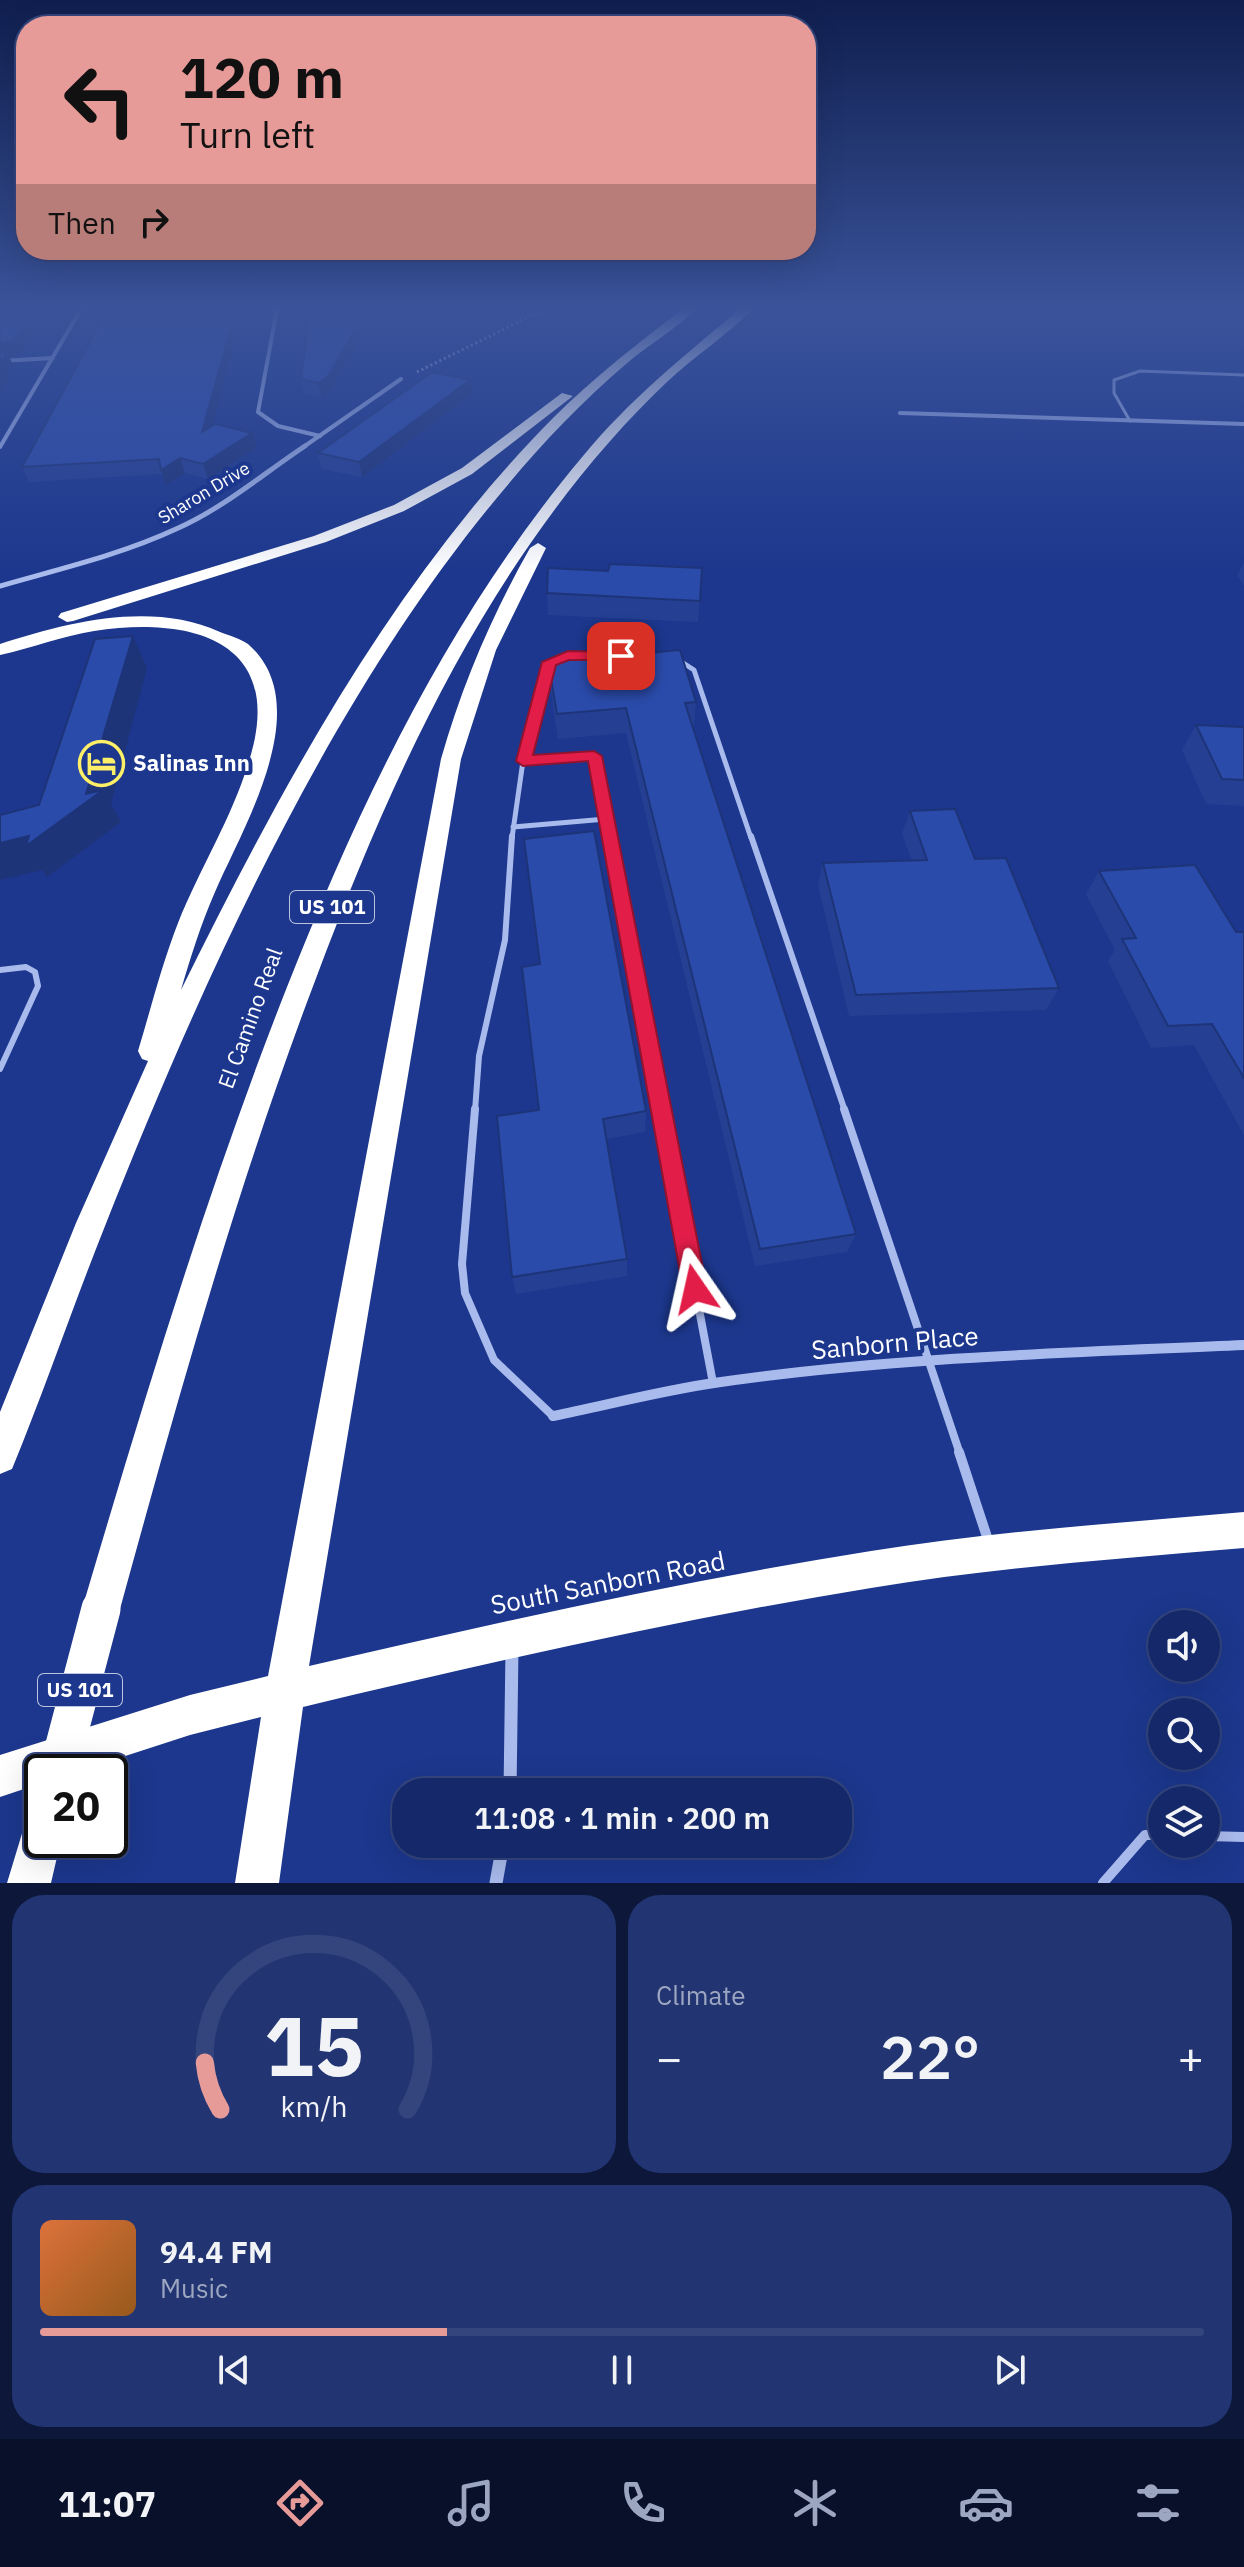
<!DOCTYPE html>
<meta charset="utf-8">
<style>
body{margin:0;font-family:"IBM Plex Sans",sans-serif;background:#223572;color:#f1f3f6;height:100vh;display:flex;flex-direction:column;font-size:30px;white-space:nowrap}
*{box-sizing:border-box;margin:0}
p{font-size:26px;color:#9da6c1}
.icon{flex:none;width:44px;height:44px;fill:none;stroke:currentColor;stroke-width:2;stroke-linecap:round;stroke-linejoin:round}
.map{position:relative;height:1883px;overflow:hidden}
.details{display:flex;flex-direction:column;gap:12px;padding:12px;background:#0c173a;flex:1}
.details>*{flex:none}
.hud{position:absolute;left:16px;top:16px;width:800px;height:244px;border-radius:32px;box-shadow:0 8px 32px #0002,0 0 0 2px #34457e;background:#e69b98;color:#111;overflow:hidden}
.tools{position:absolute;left:1148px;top:1610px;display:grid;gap:16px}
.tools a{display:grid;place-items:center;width:72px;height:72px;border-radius:50%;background:#15296a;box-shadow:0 8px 32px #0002,0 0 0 2px #34457e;font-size:40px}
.speed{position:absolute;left:24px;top:1754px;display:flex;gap:16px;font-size:40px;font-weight:700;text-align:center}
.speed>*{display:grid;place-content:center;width:104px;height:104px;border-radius:50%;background:#15296a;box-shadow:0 8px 32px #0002,0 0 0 2px #34457e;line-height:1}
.speed .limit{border:4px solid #111;border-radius:12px;background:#fff;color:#111}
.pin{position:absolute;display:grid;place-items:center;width:68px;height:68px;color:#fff;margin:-34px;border-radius:16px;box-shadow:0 4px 12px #0006}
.me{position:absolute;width:88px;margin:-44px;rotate:349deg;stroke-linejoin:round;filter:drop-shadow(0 0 6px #0008)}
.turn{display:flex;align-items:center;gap:28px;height:168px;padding:0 32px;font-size:36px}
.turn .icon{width:104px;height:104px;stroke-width:2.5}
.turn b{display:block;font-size:56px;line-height:68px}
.then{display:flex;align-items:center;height:76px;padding:0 32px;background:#0003;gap:16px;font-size:30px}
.big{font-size:60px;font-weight:600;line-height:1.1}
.details .widget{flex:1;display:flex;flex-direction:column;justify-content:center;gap:12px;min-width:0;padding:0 28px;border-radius:32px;background:#223572}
.details .dial{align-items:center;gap:0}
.dial svg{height:208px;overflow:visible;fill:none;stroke:#34457e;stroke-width:7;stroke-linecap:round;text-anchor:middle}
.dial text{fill:#f1f3f6;stroke:none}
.song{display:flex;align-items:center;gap:24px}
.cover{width:96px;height:96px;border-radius:12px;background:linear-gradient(135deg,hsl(20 70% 55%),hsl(30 70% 35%))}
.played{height:8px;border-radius:4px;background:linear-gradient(90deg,#e69b98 35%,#34457e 35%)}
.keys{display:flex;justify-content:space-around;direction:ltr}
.heat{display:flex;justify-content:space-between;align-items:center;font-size:44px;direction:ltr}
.details .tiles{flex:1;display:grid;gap:12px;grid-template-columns:1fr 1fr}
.widget:last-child{grid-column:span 2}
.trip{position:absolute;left:392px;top:1778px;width:460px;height:80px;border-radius:32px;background:#15296a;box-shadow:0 8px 32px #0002,0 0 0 2px #34457e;font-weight:600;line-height:80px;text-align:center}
.tab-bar{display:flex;height:128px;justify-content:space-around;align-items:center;background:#08102a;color:#9da6c1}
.tab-bar .icon{width:56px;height:56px}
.tab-bar .active{color:#e69b98}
.tab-bar b{font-size:36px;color:#f1f3f6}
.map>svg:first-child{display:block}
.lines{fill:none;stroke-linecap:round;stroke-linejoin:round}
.path{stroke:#a9bbed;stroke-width:3;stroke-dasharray:2 3;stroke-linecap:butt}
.lane-far4{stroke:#a9bbed;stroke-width:3}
.lane-far3{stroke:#a9bbed;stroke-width:5}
.lane-far2{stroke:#a9bbed;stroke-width:6}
.lane-far1{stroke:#a9bbed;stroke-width:8}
.lane{stroke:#a9bbed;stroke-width:10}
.street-far3{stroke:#a9bbed;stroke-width:4}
.street-far2{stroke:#a9bbed;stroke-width:5}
.street-far1{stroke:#a9bbed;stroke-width:10}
.street{stroke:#a9bbed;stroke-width:13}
.highway{fill:#fff;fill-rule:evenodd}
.highway-bridge{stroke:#fff;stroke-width:39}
.wall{fill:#254093}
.shaded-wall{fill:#1e3478}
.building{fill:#2b4bab;stroke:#1e3478;stroke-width:2}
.route{fill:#e11d48;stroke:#92132f;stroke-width:2}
.labels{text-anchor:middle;stroke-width:8;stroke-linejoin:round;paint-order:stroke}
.far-street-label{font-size:18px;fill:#fff;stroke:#1c378d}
.shield{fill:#1c378d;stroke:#bbc3dd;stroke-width:2}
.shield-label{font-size:20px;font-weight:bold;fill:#fff}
.poi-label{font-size:22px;font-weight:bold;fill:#fff;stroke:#1c378d;text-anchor:start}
.street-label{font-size:22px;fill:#fff;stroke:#1c378d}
.near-street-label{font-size:26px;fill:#fff;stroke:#1c378d}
</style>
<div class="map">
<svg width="1244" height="1883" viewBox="0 0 1244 1883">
<rect width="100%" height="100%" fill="#1c378d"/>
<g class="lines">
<!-- path -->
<polyline class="path" points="417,372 545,309"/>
<!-- lane-far4 -->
<polyline class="lane-far4" points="1130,421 1114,393 1114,380 1140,371 1244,375"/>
<!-- lane-far3 -->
<g class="lane-far3">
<polyline points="677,659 694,670 751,838"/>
<polyline points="523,761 549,662 568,655 619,656"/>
<polyline points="513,827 606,819"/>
<polyline points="512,838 523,761 594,756 610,838"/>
</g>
<!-- lane-far2 -->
<g class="lane-far2">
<polyline points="609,836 661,1111"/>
<polyline points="751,836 845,1111"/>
<polyline points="0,970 26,967 35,972 38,986 0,1069"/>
<polyline points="475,1111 479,1056 505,940 512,836"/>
</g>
<!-- lane-far1 -->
<g class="lane-far1">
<polyline points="475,1109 462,1264 465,1293 494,1360 553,1416"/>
<polyline points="661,1109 713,1383"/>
<polyline points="844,1109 960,1454"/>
</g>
<!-- lane -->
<g class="lane">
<polyline points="959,1452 989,1543"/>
<polyline points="1206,1836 1244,1837"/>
<polyline points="1103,1883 1145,1835 1162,1835"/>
</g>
<!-- street-far3 -->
<g class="street-far3">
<polyline points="277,309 258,412 278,426 320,436"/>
<polyline points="0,361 53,358"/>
<polyline points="900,413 1244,424"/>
<polyline points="0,447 81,309"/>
<polyline points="302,448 401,379"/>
</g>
<!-- street-far2 -->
<path class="street-far2" d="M0,586C59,569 120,555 176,529C222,509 263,474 305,446"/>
<!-- street-far1 -->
<path class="street-far1" d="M553,1416C607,1405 660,1391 714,1383C889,1357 1068,1353 1244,1345"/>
<!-- street -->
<g class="street">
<polyline points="510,1792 512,1649"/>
<polyline points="496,1883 503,1844"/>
</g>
<!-- highway -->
<g class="highway">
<path d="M683,309H696C675,330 648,345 626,364C583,401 542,443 506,487C332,692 204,976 105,1226C73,1306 45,1389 12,1469L0,1474V1412L76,1223L148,1061L142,1059L138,1051C151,1008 162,964 178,923C200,868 232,818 249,761C287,641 192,616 94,631C62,636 32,648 0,655V644C69,622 151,601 220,632C228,635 241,639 248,644C318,705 243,827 215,892C201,924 191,956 181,990C282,786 392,581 553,418C593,378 638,343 683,309Z"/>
<path d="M740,309H753C727,335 695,356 668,381C617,429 570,486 530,544C437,678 372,829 315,981C237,1186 178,1398 120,1609L114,1622L101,1628L88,1622L82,1609C144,1400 207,1190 287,987C362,798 451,613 583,456C629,400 685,355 740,309Z"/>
<polygon points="562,393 573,396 472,474 404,511 326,542 73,621 67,622 58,617 61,613 314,536 394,505 462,468"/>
<path d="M538,543L546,548L496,650L461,759L309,1666C495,1623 682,1581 871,1551C995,1531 1120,1523 1244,1512V1548C1119,1559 994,1567 871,1588C680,1619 491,1662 303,1707L279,1883H235L261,1717L190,1735L76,1772H42V1783L0,1797V1755L190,1695L268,1676L441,759C462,685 492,615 530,548Z"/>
<polygon points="42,1811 42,1840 61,1840 51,1883 7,1883 27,1817"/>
</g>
<!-- highway-bridge -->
<polyline class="highway-bridge" points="58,1772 101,1609"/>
</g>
<!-- wall -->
<g class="wall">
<polygon points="1105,309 1153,309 1152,310"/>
<polygon points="357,344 331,390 322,397 304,393 301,379"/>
<polygon points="472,394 362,477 321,469 318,453"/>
<polygon points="213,426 252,433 257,447 208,479 185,473 166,485 162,474 29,482 22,467"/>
<polygon points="1244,563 1244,586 1237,575"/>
<polygon points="702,568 698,622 548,615 547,593 608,571"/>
<polygon points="548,662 696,702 694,726 693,726 856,1234 847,1252 755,1266 626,733 558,739 550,686"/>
<polygon points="1196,725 1244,727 1244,806 1206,804 1182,750"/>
<polygon points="910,811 975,859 1059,988 1046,1010 849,1016 818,885 823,863 912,861 902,834"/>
<polygon points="1099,871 1236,932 1244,932 1244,1135 1194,1045 1151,1048 1108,961 1115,950 1086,894"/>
<polygon points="646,1111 645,1132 607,1139 627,1259 627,1276 516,1294 512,1277 497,1116"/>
</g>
<!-- shaded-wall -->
<g class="shaded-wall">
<polygon points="34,309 48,309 19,355 9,356 13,365 7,375 9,379 0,394 0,343"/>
<polygon points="236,309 243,309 207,447 202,432"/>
<polygon points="355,309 358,309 357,344 331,390 322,397 318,383"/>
<polygon points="470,380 472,394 362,477 359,462"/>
<polygon points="252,433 257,447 208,479 203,464"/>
<polygon points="180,458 185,473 166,485 161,470"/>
<polygon points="133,636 147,668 111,804 121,822 47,877 42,870 0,880 0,843 86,794"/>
</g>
<!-- building -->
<g class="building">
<polygon points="0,309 34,309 13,341 0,343"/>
<polygon points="108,309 236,309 202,432 215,424 252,433 203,464 180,458 161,470 159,459 22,467"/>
<polygon points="310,309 355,309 355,330 328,376 318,383 301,379"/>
<polygon points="0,352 7,352 0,362"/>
<polygon points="432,372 470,380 359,462 318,453"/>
<polygon points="610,564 702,568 700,601 547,593 548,568 608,571"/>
<polygon points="133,636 86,794 103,790 26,846 29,836 0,843 0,815 39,805 95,639"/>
<polygon points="680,650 696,702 685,703 856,1234 760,1249 626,708 557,714 548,662"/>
<polygon points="1196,725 1244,727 1244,780 1222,779"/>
<polygon points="955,809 975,859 1006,858 1059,988 856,995 823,863 927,860 910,811"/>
<polygon points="594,831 646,1111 603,1119 627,1259 512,1277 497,1116 539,1110 522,967 540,964 524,839"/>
<polygon points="1195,865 1236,932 1244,932 1244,1078 1212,1024 1168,1026 1122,939 1136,938 1099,871"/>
</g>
<!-- sky -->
<linearGradient id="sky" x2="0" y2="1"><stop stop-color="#0f1e4e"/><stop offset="0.54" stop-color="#3a539a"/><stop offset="1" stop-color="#3a539a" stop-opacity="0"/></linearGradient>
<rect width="1244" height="572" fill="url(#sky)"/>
<!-- route -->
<polygon class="route" points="568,651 621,652 628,656 621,660 569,660 556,665 533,755 594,751 602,756 707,1289 703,1298 695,1301 687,1298 683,1289 588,761 523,766 516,761 542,662"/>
<!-- icons -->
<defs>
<symbol id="hotel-ring" viewBox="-11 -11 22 22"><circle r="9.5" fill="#1c378d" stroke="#fdef67" stroke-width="1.5"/><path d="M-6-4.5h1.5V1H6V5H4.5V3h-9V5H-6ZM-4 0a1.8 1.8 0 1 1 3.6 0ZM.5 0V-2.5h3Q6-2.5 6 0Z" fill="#fdef67"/></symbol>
</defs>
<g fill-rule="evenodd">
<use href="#hotel-ring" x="76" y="738" width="51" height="51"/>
</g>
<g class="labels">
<!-- far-street labels -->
<g class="far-street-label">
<text transform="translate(204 493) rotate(-31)" y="6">Sharon Drive</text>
</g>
<!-- shield labels -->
<g class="shield">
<rect x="290" y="891" width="84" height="32" rx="6"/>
<rect x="38" y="1674" width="84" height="32" rx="6"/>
</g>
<g class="shield-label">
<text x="332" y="914">US 101</text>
<text x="80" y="1697">US 101</text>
</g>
<!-- poi labels -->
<g class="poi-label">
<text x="133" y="771">Salinas Inn</text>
</g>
<!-- street labels -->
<g class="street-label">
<text transform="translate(250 1018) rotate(-70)" y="8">El Camino Real</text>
</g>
<!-- near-street labels -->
<g class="near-street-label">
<text transform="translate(895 1343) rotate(-5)" y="9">Sanborn Place</text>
<text transform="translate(608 1583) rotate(-11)" y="9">South Sanborn Road</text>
</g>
</g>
</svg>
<div class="tools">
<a><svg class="icon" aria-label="sound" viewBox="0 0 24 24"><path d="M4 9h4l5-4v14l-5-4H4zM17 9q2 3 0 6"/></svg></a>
<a><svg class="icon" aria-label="search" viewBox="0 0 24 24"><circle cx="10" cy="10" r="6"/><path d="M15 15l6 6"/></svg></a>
<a><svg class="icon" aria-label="layers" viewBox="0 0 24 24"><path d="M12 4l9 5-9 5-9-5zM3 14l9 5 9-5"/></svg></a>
</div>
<div class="speed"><div class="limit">20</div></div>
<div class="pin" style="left:621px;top:656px;background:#d93025"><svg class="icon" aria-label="arrive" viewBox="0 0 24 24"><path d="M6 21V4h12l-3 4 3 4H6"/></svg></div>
<svg class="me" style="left:695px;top:1289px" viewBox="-20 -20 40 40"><path d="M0-17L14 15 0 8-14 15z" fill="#e11d48" stroke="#fff" stroke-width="4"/></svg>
<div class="trip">11:08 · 1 min · 200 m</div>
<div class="hud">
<div class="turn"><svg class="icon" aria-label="left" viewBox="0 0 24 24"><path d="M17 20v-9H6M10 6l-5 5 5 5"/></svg><div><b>120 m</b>Turn left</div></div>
<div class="then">Then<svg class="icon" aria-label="right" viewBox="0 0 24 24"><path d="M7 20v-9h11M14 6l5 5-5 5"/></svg></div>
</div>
</div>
<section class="details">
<div class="tiles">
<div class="widget dial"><svg viewBox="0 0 100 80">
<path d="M14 69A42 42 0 1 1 86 69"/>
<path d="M14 69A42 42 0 0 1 8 51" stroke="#e69b98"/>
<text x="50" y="56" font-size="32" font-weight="700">15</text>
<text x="50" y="72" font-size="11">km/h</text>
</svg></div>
<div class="widget"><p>Climate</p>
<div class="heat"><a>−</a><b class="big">22°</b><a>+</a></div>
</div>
<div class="widget">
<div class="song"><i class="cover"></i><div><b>94.4 FM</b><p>Music</p></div></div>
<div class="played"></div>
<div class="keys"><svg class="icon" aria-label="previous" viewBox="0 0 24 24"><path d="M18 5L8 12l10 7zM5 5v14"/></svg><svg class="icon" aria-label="pause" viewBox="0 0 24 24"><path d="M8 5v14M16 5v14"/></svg><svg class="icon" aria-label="next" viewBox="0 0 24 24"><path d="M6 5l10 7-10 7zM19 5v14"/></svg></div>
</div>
</div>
</section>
<nav class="tab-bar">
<b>11:07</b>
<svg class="icon active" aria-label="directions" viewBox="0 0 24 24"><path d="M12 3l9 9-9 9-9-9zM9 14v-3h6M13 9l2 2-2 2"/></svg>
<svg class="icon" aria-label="music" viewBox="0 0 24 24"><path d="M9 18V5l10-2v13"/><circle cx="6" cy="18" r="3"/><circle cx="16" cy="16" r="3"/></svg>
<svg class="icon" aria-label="phone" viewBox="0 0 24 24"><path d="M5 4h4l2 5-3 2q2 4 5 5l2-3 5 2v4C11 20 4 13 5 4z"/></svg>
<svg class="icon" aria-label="climate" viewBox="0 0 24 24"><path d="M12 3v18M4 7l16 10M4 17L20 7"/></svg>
<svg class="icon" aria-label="car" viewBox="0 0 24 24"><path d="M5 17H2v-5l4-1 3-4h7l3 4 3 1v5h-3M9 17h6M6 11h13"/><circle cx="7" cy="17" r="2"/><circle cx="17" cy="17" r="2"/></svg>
<svg class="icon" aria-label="filters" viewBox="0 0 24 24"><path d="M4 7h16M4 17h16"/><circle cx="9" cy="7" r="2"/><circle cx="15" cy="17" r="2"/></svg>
</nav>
